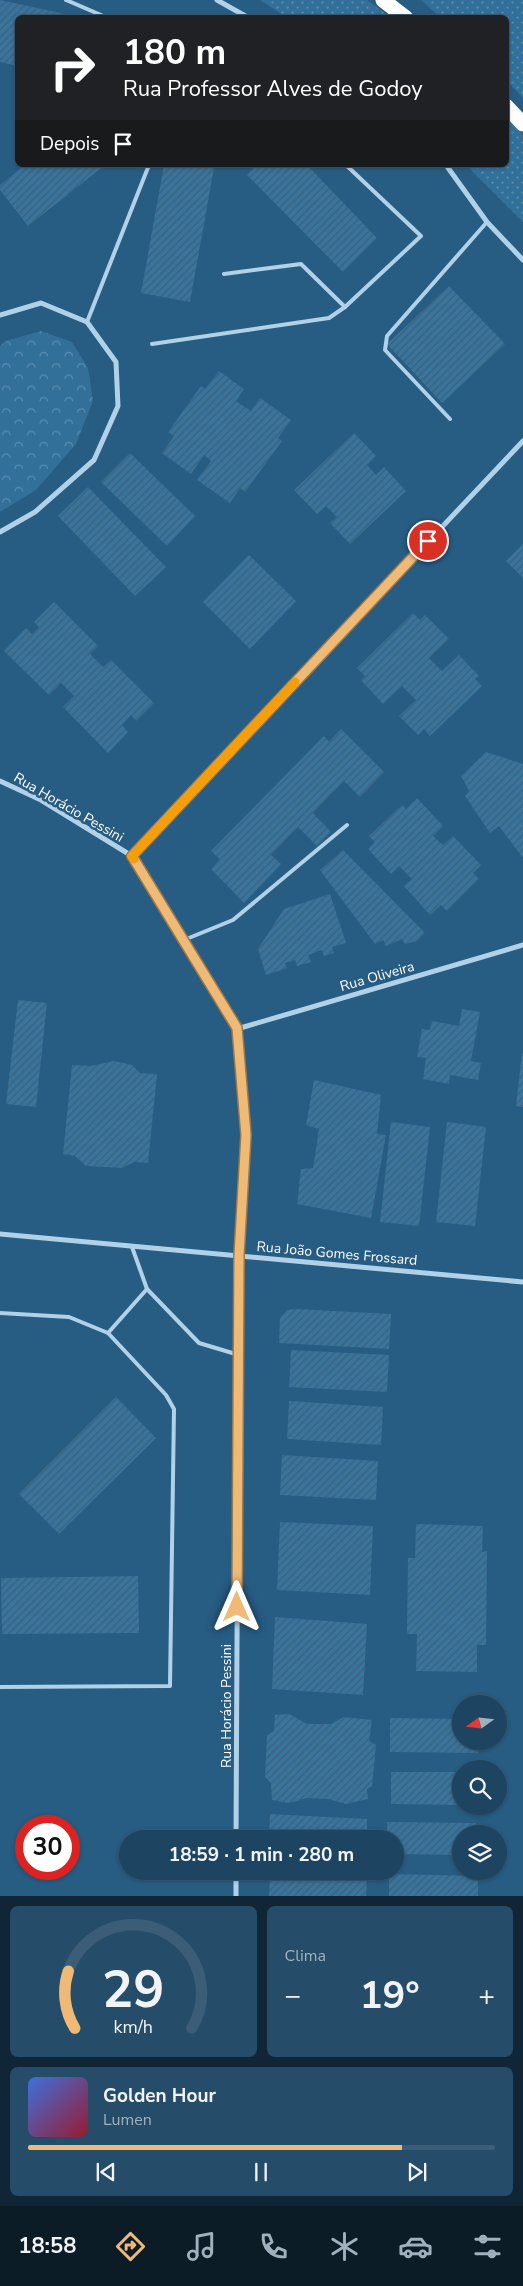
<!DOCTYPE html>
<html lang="pt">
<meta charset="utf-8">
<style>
body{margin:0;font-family:"Nunito Sans",sans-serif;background:#254c68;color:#f1f3f6;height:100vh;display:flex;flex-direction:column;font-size:19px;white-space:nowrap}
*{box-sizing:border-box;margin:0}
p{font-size:16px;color:#a0b1be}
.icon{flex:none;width:28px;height:28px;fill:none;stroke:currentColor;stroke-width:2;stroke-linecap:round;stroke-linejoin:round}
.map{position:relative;height:1896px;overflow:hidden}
.drawer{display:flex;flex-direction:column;gap:10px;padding:10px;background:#102636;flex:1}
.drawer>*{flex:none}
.guide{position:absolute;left:15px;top:15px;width:494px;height:152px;border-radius:8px;box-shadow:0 1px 4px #0004,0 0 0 1px #3b5d77;background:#202124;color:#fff;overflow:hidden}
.needle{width:32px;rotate:255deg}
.buttons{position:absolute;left:452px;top:1695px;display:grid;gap:10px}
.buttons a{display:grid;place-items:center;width:55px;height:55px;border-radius:50%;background:#1d4562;box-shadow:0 1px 4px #0004,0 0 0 1px #3b5d77;font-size:25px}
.speed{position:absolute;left:15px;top:1815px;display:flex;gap:10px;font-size:25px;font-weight:700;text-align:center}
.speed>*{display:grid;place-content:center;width:65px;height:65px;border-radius:50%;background:#1d4562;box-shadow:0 1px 4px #0004,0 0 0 1px #3b5d77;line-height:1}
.speed .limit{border:8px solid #d22;background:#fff;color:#111}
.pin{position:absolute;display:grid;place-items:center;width:42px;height:42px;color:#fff;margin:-21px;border:2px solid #fff;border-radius:50%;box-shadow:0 1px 5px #0007}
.me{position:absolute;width:55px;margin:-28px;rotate:0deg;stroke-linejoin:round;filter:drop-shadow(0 0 4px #0008)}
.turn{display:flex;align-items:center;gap:18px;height:105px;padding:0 25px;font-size:22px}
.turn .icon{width:65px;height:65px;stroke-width:2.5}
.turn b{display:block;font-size:35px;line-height:42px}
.then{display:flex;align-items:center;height:48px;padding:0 25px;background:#0003;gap:10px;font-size:19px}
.big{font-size:38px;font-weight:700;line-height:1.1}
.drawer .tile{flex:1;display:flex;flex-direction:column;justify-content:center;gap:8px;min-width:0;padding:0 18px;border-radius:8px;background:#254c68}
.drawer .dial{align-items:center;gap:0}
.dial svg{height:130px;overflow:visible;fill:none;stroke:#3b5d77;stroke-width:7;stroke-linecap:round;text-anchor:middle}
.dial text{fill:#f1f3f6;stroke:none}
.song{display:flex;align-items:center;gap:15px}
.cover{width:60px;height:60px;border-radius:8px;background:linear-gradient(135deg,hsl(220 70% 55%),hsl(350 70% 35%))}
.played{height:5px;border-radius:2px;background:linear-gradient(90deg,#efba75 80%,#3b5d77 80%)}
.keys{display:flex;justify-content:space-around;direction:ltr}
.heat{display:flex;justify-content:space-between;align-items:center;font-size:28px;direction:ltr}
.drawer .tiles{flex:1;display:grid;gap:10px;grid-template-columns:1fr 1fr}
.tile:last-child{grid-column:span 2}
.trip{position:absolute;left:119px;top:1830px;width:285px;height:50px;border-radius:25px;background:#1d4562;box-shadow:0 1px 4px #0004,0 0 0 1px #3b5d77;font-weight:700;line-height:50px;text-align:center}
.menu{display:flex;height:80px;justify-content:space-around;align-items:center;background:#0c1c27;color:#a0b1be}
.menu .icon{width:35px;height:35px}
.menu .active{color:#efba75}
.menu b{font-size:22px;color:#f1f3f6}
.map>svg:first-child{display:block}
.grass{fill:url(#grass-dots)}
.park{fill:url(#park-crowns)}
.building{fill:url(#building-hatch)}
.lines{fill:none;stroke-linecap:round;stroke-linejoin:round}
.lane{stroke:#b0d1e7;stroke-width:4}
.street{stroke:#b0d1e7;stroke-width:5}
.highway{stroke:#fff;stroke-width:15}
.route-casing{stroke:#9b794c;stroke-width:12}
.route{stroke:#efba75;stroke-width:9}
.slow{stroke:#f59e0b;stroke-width:9}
.labels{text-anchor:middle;stroke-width:5;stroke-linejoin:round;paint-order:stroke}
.street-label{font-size:14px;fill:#fff;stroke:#275c83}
</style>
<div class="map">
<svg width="523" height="1896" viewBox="0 0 523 1896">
<defs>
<pattern id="grass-dots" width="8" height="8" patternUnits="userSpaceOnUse" patternTransform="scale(1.25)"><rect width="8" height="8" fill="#32709a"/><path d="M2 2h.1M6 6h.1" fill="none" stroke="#5b8dae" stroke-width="1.8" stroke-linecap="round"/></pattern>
<pattern id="park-crowns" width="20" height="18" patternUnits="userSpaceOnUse" patternTransform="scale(1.25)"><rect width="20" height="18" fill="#32709a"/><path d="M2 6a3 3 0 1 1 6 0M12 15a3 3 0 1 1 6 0" fill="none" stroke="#5b8dae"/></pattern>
<pattern id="building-hatch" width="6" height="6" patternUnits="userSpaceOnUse" patternTransform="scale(1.25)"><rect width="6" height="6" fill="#37759f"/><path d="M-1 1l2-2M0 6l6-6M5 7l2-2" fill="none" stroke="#435e71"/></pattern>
</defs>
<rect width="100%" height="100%" fill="#275c83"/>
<!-- grass -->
<g class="grass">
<polygon points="260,0 367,0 390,17 286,17"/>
<polygon points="421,0 523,0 523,98 506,80 506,18 440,17"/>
<polygon points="506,116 523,135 523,222 466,165 506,165"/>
</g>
<!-- park -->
<polygon class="park" points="41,331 72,342 88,368 93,401 76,444 36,490 0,512 0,346 6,341"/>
<!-- building -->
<g class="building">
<polygon points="0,0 74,16 73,18 18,18 18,66 0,62"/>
<polygon points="25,165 105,165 28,226 0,190 0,185"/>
<polygon points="164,165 198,165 214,168 190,302 141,293"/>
<polygon points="257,165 307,165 377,238 343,272 247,175"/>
<polygon points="449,286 505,344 442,403 387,344"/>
<polygon points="219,371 244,389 236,401 251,411 260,398 291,420 278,438 282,441 245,492 240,488 230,503 197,480 211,461 204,455 191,474 162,453 174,436 168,432 201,386 205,389"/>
<polygon points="354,433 376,456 367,465 376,475 384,467 406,491 350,544 330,523 337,517 326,506 317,514 294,490"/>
<polygon points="130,453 195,516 167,546 101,482"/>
<polygon points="88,487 166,567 135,596 58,516"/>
<polygon points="523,544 523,578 506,561"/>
<polygon points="249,555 296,601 250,649 203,602"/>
<polygon points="54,602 98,646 90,654 103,667 111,660 154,703 136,721 131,715 122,725 128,732 108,753 63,707 74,696 61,683 49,695 4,651 26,628 32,634 39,627 34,622"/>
<polygon points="413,613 420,620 425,615 449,639 429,658 442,671 459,655 479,676 475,679 482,686 430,736 424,729 418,735 399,716 416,700 402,686 383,704 361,680 365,676 357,668"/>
<polygon points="341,729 384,772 360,797 344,781 313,813 331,832 317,846 298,827 271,855 281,864 244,903 211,869 220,859 211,851 324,736 329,742"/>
<polygon points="486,752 523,764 523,858 499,826 490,833 465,796 469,791 461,776"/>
<polygon points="417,798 443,826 433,836 443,845 453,836 481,865 473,873 479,879 447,911 441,905 430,915 404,886 412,879 399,866 391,874 368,849 375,842 369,836 402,805 406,809"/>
<polygon points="343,850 425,933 417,941 405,944 402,939 386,946 383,940 375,944 320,870"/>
<polygon points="330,894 346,943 332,947 334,953 324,956 322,950 308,955 311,962 297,966 295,960 285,963 287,968 266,975 258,949 284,909"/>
<polygon points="18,1000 47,1003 36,1107 6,1104"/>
<polygon points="462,1009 480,1012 471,1061 481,1063 478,1080 450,1075 449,1084 423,1079 426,1058 417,1057 422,1029 430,1030 432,1021 459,1026"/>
<polygon points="522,1053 523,1053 523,1107 516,1106"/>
<polygon points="114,1061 132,1065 140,1073 157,1074 148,1163 134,1162 122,1168 86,1166 75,1156 63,1154 72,1065 91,1066"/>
<polygon points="314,1080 381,1095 377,1134 386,1135 371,1218 297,1204 301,1169 313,1168 319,1129 306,1125"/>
<polygon points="391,1122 430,1127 419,1226 380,1222"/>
<polygon points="447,1122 486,1127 475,1226 436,1222"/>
<polygon points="296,1309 391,1314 389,1349 279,1343 280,1318 287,1310"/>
<polygon points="291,1350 389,1355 387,1392 289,1387"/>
<polygon points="116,1397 156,1438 59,1534 19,1494"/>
<polygon points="289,1401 383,1407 381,1445 287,1439"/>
<polygon points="282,1455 378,1461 376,1500 280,1495"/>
<polygon points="280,1522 373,1526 370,1595 277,1590"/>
<polygon points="416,1524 483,1526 482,1552 487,1551 486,1645 477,1645 477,1672 416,1671 417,1634 407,1634 408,1558 415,1558"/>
<polygon points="138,1576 139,1633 2,1634 1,1578"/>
<polygon points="275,1617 367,1624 363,1695 272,1689"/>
<polygon points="289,1714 307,1724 331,1724 344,1717 372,1720 369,1741 376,1745 372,1786 367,1789 368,1799 346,1804 328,1799 307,1798 289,1803 272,1800 271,1783 265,1777 267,1735 274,1731 275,1715"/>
<polygon points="390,1718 461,1719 461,1741 478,1741 478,1753 390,1752"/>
<polygon points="391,1772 461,1772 461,1805 391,1804"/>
<polygon points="270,1814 367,1819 367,1839 269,1839"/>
<polygon points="387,1822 476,1823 476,1834 461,1834 461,1855 395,1854 395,1839 387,1839"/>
<polygon points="389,1874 478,1876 478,1896 389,1896"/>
<polygon points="270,1876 367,1879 366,1896 269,1896"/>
</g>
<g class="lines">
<!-- lane -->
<g class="lane">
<polyline points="66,0 108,18"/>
<polyline points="224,274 301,264 345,307"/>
<polyline points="87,322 149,165"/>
<polyline points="152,344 329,318 345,307 421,236 346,165"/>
<polyline points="450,419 385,350 387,336 487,222"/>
<polyline points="184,940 233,920 347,825"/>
<polyline points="132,1247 147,1289 199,1343 239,1355"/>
<polyline points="0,1313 69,1317 108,1333 166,1395 174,1409 170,1686 0,1687"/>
<polyline points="108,1333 147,1289"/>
</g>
<!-- street -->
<g class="street">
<polyline points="217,0 249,18"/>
<polyline points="446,165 487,222 523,260"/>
<polyline points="0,315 41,303 87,322 116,362 118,406 94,460 35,512 0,532"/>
<polyline points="0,781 41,800 132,856 237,1029 246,1135 239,1255 236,1839"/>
<polyline points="132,856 523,441"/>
<polyline points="237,1029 523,945"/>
<polyline points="0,1234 523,1282"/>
<polyline points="236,1896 236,1871"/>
</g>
<!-- highway -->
<g class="highway">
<polyline points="383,0 406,18"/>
<polyline points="506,106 523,124"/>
</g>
</g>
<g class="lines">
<defs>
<polyline id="route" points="237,1607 239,1255 246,1135 237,1028 132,856 428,541"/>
</defs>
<!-- route casing -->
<use href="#route" class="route-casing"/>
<!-- route -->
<use href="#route" class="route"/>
<!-- slow -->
<polyline class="slow" points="134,859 132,856 295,682"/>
</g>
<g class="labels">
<!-- street labels -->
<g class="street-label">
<text transform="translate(69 807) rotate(30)" y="5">Rua Horácio Pessini</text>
<text transform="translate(377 976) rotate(-16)" y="5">Rua Oliveira</text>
<text transform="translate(337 1253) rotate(5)" y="5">Rua João Gomes Frossard</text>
<text transform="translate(226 1706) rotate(-90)" y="5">Rua Horácio Pessini</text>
</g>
</g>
</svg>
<div class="buttons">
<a><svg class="needle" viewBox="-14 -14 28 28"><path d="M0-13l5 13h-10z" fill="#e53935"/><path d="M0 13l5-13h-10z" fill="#a0b1be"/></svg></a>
<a><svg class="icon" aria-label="search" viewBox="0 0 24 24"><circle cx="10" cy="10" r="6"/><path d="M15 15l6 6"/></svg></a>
<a><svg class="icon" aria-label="layers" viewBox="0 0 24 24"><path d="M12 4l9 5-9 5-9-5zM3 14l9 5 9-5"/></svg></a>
</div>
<div class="speed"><div class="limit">30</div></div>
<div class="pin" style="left:428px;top:541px;background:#d93025"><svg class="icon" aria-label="arrive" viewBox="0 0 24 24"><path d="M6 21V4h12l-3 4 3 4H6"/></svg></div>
<svg class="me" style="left:237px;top:1607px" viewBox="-20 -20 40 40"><path d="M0-17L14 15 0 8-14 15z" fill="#efba75" stroke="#fff" stroke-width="4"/></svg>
<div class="trip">18:59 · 1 min · 280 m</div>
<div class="guide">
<div class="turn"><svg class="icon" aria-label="right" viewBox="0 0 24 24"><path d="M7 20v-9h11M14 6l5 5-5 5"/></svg><div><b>180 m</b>Rua Professor Alves de Godoy</div></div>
<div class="then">Depois<svg class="icon" aria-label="arrive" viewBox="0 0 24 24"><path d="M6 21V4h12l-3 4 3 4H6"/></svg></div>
</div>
</div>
<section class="drawer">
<div class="tiles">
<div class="tile dial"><svg viewBox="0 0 100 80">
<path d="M14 69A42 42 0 1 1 86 69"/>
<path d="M14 69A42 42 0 0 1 10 34" stroke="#efba75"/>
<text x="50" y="56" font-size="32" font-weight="700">29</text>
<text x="50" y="72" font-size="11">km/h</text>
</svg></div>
<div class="tile"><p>Clima</p>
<div class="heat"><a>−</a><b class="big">19°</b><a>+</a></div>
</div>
<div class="tile">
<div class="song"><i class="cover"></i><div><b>Golden Hour</b><p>Lumen</p></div></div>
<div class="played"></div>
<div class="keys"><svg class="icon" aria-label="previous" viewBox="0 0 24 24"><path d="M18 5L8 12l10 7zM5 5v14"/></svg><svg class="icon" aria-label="pause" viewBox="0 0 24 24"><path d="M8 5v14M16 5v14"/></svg><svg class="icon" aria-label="next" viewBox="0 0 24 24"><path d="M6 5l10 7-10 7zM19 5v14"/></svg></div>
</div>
</div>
</section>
<nav class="menu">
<b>18:58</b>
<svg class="icon active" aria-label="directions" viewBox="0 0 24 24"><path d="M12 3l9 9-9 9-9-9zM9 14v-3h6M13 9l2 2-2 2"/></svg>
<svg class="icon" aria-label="music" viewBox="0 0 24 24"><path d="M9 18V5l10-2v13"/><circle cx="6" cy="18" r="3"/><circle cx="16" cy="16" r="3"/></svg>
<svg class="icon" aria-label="phone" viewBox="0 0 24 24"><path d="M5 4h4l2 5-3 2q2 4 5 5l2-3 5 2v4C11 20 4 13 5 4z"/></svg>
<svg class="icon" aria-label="climate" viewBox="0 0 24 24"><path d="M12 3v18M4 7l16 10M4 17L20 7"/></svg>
<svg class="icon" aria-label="car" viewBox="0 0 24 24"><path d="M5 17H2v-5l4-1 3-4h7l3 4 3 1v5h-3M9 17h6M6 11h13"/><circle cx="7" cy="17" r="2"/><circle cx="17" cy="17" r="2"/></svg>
<svg class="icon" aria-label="filters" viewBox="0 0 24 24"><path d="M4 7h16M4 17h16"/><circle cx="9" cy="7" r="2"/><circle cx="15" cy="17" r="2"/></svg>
</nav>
